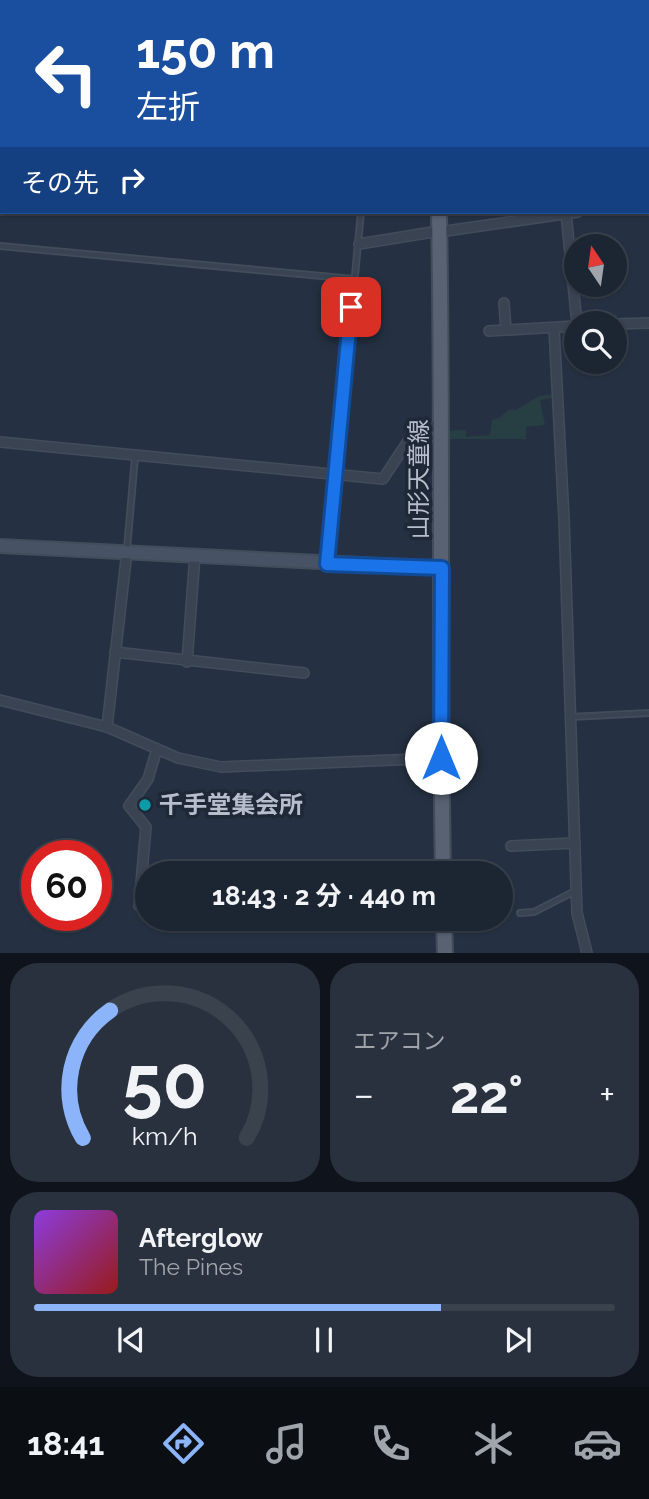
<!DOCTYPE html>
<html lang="ja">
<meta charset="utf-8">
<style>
body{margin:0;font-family:Raleway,"Noto Sans JP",sans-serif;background:#29313e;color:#f1f3f6;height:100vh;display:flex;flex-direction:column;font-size:26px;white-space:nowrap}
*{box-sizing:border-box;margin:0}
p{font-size:23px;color:#a0a5ac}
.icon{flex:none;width:38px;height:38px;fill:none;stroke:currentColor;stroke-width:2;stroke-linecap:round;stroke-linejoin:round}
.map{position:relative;height:953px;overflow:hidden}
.sheet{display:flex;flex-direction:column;gap:10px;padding:10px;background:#0f141c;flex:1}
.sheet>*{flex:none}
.banner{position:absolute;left:0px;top:0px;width:649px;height:214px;box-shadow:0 2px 5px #0004,0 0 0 2px #3a424d;background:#1a4fa0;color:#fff;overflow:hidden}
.needle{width:46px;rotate:347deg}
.controls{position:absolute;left:564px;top:234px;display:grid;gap:14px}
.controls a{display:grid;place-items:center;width:63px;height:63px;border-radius:50%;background:#1c2532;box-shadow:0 2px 5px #0004,0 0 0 2px #3a424d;font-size:35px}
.speed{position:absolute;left:21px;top:840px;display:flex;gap:14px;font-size:35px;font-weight:700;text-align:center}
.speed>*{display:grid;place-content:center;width:91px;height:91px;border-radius:50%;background:#1c2532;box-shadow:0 2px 5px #0004,0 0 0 2px #3a424d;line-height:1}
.speed .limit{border:10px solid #d22;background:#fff;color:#111}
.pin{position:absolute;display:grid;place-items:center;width:60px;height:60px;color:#fff;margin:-30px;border-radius:14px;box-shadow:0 4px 10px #0006}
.me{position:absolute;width:77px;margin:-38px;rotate:0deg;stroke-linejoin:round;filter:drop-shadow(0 0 5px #0008)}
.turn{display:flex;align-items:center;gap:24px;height:147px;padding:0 21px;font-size:32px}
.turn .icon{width:91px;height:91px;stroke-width:2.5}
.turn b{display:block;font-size:49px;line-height:60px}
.then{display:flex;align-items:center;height:66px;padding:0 21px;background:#0003;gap:14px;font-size:26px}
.big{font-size:52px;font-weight:700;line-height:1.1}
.sheet .tile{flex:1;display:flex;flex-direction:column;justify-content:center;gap:10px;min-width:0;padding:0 24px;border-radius:28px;background:#29313e}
.sheet .dial{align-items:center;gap:0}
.dial svg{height:182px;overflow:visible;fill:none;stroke:#3a424d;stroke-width:7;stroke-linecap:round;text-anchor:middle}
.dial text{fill:#f1f3f6;stroke:none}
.song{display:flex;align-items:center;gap:21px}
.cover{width:84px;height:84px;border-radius:10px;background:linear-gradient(135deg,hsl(270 70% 55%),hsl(0 70% 35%))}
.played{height:7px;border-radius:4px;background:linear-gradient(90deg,#8cb4fb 70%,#3a424d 70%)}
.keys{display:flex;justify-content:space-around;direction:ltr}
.heat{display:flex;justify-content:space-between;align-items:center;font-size:38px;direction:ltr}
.sheet .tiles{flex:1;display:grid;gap:10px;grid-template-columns:1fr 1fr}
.tile:last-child{grid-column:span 2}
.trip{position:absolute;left:135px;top:861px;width:378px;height:70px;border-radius:35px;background:#1c2532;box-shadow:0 2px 5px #0004,0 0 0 2px #3a424d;font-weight:700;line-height:70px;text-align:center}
.tab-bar{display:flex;height:112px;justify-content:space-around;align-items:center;background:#0b0f14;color:#a0a5ac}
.tab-bar .icon{width:49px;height:49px}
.tab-bar .active{color:#8cb4fb}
.tab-bar b{font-size:32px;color:#f1f3f6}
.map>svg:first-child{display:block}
.green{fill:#273f43}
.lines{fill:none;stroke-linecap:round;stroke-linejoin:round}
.lane-casing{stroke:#434c5b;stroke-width:8}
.street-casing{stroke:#434c5b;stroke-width:12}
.secondary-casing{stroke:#434c5b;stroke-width:16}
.primary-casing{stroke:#434c5b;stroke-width:18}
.lane{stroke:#394352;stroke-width:4.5}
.street{stroke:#394352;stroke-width:9}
.secondary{stroke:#475265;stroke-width:12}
.primary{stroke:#586272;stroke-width:14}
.route-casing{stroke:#114b97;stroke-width:18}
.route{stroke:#1a73e8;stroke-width:12}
.culture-dot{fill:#0f9aa8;stroke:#1e2837;stroke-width:2.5}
.labels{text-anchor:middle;stroke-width:7;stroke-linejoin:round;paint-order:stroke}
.street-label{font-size:24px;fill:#b6becc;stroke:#1e2837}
.poi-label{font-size:24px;font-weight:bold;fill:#b6becc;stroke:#1e2837;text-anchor:start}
</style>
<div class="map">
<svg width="649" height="953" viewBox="0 0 649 953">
<rect width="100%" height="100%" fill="#253142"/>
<!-- green -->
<polygon class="green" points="558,394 558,397 540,400 545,425 526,427 526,439 442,439 442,431 466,430 466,437 490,435 492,420 499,418 509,410 516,410 539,396"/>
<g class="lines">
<defs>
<g id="lane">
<polyline points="314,0 315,2"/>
<polyline points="366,0 366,2"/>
<polyline points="19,2 19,0"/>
<polyline points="0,198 2,179"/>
<polyline points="0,246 354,279"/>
<polyline points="127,549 135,457"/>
<polyline points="328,559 361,212"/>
<polyline points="570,717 649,713"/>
<polyline points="520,913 534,912 577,890"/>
</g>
<g id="street">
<polyline points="550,0 551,2"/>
<polyline points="648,201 649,201"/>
<polyline points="566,213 577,324"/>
<polyline points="439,232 578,212"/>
<polyline points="359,244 439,231"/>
<polyline points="504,303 506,330"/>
<polyline points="614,324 649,323"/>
<polyline points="554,328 564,519 577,913 587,953"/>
<polyline points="489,331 576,326"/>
<polyline points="0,442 383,479 410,438 420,438 427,429 442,422"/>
<polyline points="115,652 304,673"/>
<polyline points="187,662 195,555"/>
<polyline points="0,700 107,727 178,758 221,767 441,758"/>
<polyline points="107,727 127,551"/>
<polyline points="511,846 575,843"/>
<polyline points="139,906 146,827 129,806 148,779 157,749"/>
</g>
<g id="secondary">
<polyline points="648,11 649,11"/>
<polyline points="0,94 2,93"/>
<polyline points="0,546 442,568"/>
</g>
<g id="primary">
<polyline points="433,0 433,2"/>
<path d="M439,212C443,432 439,653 443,873"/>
<polyline points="444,919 445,953"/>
</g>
</defs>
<!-- lane casing -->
<use href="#lane" class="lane-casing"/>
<!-- street casing -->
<use href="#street" class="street-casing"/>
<!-- secondary casing -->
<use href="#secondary" class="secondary-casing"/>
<!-- primary casing -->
<use href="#primary" class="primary-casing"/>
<!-- lane -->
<use href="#lane" class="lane"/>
<!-- street -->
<use href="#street" class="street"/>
<!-- secondary -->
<use href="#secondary" class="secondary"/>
<!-- primary -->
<use href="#primary" class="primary"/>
</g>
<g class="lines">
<defs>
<polyline id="route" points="351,307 327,564 442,568 441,758"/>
</defs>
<!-- route casing -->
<use href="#route" class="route-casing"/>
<!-- route -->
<use href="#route" class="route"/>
</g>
<!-- markers -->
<circle class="culture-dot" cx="145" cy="805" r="7"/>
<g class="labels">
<!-- street labels -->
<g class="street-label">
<text transform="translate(419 479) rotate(-90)" y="8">山形天童線</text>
</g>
<!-- poi labels -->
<g class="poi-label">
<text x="159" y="813">千手堂集会所</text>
</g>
</g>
</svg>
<div class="controls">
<a><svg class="needle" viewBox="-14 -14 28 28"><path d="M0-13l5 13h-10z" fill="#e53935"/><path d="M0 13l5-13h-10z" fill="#a0a5ac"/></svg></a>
<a><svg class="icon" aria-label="search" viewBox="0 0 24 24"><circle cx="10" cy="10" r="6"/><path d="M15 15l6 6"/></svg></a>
</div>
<div class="speed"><div class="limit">60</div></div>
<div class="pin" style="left:351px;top:307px;background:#d93025"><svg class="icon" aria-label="arrive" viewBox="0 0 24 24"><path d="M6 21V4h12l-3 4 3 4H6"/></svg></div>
<svg class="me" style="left:441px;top:758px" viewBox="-20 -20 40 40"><circle r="19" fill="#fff"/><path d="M0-13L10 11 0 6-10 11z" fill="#1a73e8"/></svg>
<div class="trip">18:43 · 2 分 · 440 m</div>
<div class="banner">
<div class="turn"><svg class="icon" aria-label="left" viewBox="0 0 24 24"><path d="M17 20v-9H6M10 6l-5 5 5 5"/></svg><div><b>150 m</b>左折</div></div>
<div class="then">その先<svg class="icon" aria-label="right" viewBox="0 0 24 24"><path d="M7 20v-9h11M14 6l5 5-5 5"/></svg></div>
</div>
</div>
<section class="sheet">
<div class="tiles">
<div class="tile dial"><svg viewBox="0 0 100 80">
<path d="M14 69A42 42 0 1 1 86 69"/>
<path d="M14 69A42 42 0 0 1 26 13" stroke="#8cb4fb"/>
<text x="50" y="56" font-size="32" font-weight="700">50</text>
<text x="50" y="72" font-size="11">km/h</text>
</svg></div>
<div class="tile"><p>エアコン</p>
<div class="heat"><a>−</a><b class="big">22°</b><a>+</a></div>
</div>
<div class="tile">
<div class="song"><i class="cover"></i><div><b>Afterglow</b><p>The Pines</p></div></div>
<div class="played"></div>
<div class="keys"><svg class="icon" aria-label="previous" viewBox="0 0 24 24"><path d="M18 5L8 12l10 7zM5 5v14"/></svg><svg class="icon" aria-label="pause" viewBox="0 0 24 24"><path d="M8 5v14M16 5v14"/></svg><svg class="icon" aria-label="next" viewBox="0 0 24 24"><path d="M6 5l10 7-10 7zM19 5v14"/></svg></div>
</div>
</div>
</section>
<nav class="tab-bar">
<b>18:41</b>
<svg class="icon active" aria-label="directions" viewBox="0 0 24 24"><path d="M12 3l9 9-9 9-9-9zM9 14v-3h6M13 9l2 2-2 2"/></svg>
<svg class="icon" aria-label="music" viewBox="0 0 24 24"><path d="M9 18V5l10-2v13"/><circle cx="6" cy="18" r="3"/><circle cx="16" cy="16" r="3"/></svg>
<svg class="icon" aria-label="phone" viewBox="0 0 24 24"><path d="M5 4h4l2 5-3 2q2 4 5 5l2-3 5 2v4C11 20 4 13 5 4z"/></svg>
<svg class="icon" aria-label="climate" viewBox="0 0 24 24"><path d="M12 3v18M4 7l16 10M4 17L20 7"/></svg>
<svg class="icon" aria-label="car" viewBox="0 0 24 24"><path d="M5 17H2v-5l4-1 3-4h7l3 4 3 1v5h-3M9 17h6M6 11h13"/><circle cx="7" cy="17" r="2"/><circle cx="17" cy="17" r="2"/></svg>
</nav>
